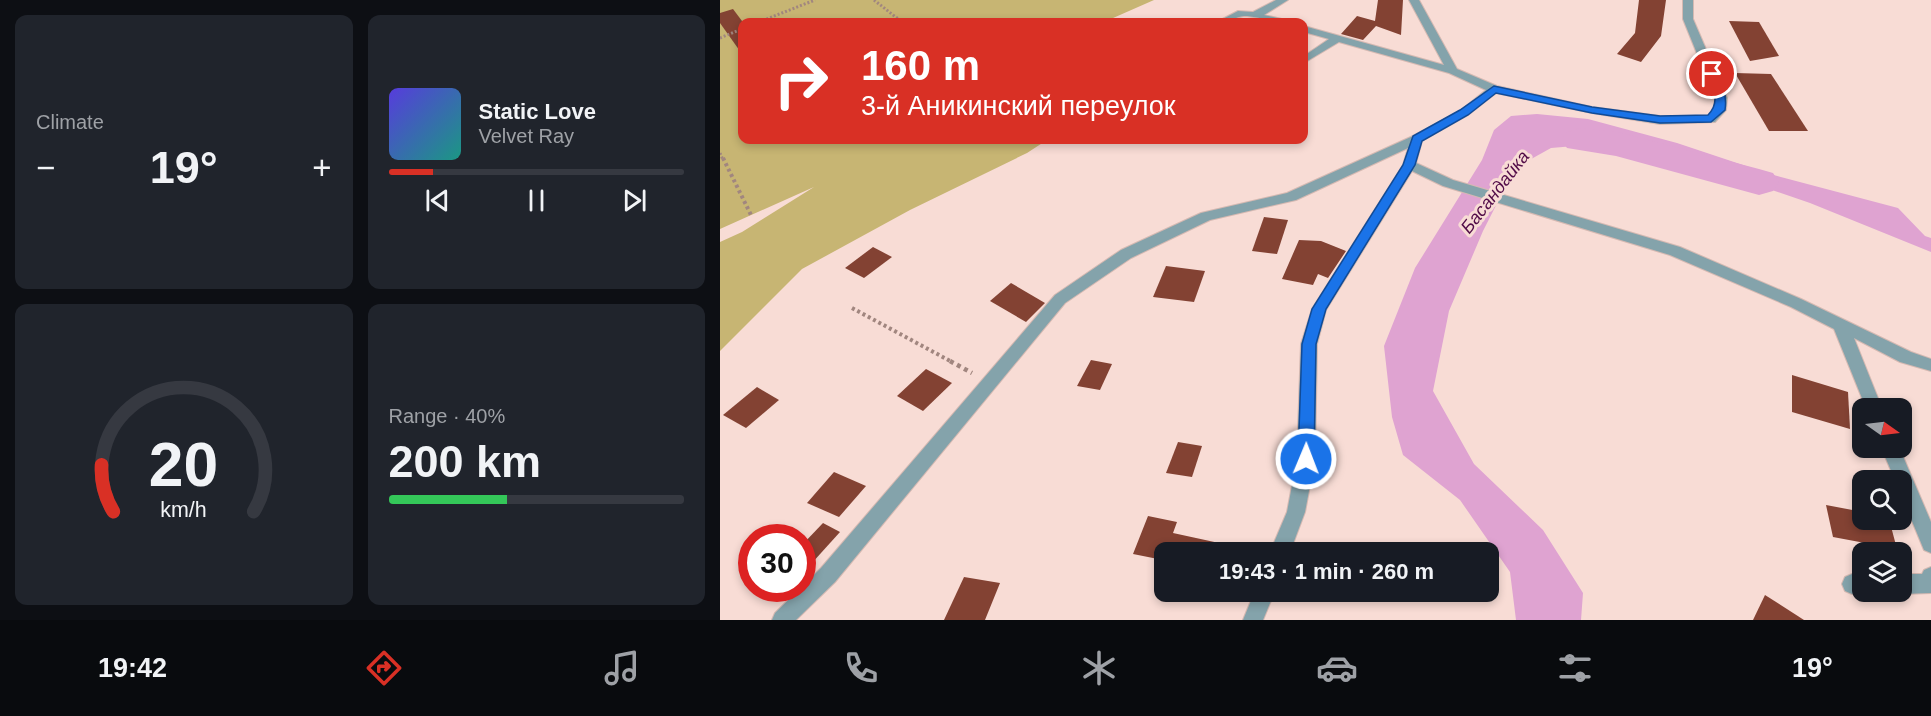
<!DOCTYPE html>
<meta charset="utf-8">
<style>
body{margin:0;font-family:Arial,sans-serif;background:#20242c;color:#f1f3f6;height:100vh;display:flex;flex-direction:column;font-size:22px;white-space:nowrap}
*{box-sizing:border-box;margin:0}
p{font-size:20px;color:#9ea1a6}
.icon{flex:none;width:33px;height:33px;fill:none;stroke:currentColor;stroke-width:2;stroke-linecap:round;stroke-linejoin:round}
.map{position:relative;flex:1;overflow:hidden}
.sheet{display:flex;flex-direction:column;gap:15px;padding:15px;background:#0d0f14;width:720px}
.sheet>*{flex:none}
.top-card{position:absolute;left:18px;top:18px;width:570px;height:126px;border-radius:12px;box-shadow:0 3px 9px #0003;background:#d93025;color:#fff;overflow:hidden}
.needle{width:39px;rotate:104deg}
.buttons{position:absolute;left:1132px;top:398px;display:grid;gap:12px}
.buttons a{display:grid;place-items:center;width:60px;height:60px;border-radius:12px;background:#171b24;box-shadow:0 3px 9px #0003;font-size:30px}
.speed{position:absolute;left:18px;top:524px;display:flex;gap:12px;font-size:30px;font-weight:700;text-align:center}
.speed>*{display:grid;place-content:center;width:78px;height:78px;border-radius:50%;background:#171b24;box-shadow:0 3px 9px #0003;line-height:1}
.speed .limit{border:9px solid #d22;background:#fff;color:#111}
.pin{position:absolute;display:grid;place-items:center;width:51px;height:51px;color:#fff;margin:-26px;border:3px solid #fff;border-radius:50%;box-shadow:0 2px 6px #0007}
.me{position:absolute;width:66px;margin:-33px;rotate:1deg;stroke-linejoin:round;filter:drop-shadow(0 0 4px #0008)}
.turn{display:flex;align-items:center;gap:21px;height:126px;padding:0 24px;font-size:27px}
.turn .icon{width:78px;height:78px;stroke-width:2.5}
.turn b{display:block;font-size:42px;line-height:51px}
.big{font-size:45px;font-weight:800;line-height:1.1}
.sheet .tile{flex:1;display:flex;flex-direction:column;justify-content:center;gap:9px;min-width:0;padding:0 21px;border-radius:12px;background:#20242c}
.sheet .dial{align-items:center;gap:0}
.dial svg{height:156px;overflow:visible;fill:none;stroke:#363941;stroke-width:7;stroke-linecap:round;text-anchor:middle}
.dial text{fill:#f1f3f6;stroke:none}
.song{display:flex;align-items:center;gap:18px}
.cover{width:72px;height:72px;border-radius:9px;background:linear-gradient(135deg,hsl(250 70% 55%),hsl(170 70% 35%))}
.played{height:6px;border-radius:3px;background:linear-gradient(90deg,#d93025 15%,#363941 15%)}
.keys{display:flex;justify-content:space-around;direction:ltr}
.heat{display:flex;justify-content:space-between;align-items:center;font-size:33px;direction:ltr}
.charge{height:9px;border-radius:4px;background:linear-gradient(90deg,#34c759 40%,#363941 0)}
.sheet .tiles{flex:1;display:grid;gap:15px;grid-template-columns:repeat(2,1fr)}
.trip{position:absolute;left:434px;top:542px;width:345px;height:60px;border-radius:12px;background:#171b24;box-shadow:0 3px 9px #0003;font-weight:800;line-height:60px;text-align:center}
.dock{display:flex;height:96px;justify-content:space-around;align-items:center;background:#090b0e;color:#9ea1a6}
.dock .icon{width:42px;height:42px}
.dock .current{color:#d93025}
.dock b{font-size:27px;color:#f1f3f6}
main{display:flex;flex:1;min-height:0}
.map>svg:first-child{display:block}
.green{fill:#c7b573}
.water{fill:#dfa3d1}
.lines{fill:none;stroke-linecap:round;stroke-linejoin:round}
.river{fill:#dfa3d1;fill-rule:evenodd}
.building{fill:#834233}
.minor-casing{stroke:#d5b9b2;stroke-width:2}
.path-far2{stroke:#a1867f;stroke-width:3;stroke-dasharray:2 2;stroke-linecap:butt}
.path-far1{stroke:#a1867f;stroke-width:4;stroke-dasharray:3 3;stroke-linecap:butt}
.path{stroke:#a1867f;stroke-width:4.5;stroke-dasharray:4 4;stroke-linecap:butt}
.minor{fill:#84a3ab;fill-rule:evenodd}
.route{fill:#1a73e8;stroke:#114b97;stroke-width:1.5}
.labels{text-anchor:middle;stroke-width:6;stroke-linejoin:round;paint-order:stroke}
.water-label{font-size:18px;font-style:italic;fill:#520c48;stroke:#f8dcd5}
</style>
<main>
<section class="sheet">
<div class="tiles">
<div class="tile"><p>Climate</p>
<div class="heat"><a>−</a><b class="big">19°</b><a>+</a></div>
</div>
<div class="tile">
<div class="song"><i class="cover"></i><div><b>Static Love</b><p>Velvet Ray</p></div></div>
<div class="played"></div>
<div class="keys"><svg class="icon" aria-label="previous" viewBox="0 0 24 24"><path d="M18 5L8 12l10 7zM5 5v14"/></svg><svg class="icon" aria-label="pause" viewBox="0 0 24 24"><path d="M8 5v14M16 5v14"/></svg><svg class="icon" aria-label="next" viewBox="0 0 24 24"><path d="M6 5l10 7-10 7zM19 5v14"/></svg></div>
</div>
<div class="tile dial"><svg viewBox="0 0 100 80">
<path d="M14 69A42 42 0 1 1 86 69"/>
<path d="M14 69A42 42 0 0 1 8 45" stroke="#d93025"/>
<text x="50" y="56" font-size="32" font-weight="700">20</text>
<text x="50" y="72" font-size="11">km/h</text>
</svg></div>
<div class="tile"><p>Range · 40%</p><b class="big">200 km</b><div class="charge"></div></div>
</div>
</section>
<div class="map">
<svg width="1211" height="620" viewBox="0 0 1211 620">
<rect width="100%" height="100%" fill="#f8dcd5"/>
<!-- green -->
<polygon class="green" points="0,0 434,0 384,22 22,22 22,140 327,140 307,153 190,210 82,269 0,351 0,242 22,232 94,187 0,229"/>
<!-- water -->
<polygon class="water" points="817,114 868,119 957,143 1050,174 1178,208 1205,236 1211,238 1211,252 1090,203 946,154 878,144 831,148 795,168 763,231 729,311 713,391 754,464 823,530 863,593 861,620 796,620 790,572 740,500 683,455 672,417 664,346 695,268 762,160 774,130 791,116"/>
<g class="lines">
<!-- river -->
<polygon class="river" points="860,128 898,132 1039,169 1053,173 1059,182 1053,191 1039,195 896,156 847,148 841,140 847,132"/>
</g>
<!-- building -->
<g class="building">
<polygon points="658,0 683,0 681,35 656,26 643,40 621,34 637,16 655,21"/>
<polygon points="919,0 946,0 941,36 921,62 897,54 915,33"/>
<polygon points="13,9 22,21 22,54 0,23 0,13"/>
<polygon points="1009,21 1039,22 1059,56 1030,61"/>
<polygon points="1015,73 1051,74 1088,131 1049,131"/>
<polygon points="544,217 568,220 557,254 532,251"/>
<polygon points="579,240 601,241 626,251 608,278 598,274 593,285 562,279"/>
<polygon points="153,247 172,257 144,278 125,268"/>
<polygon points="446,266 485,271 474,302 433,297"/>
<polygon points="291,283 325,303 306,322 270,301"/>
<polygon points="371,360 392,364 380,390 357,386"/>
<polygon points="206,369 232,383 203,411 177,396"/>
<polygon points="1072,375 1128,392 1130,429 1072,412"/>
<polygon points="37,387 59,400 26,428 3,415"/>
<polygon points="458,442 482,446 472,477 446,473"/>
<polygon points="114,472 146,486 119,517 87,503"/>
<polygon points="1106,505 1143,512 1143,519 1169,519 1177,549 1113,537"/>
<polygon points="428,516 457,522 453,533 499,543 498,552 444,552 443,560 413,554"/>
<polygon points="103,523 120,532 82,574 82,545"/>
<polygon points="244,577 280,583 265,620 224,620"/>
<polygon points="1045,595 1084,620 1033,620"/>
</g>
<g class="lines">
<defs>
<g id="minor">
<path d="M556,0H568L544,15L566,20L567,22C552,22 536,16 524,16C515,17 509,23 497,22L518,11L533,12Z"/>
<polygon points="689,0 699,0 737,69 777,86 872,107 940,116 988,116 994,109 995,98 963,19 963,0 973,0 973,19 1007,98 1006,110 995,122 940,124 872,113 776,93 748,115 702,141 696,163 733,180 960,247 1081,299 1191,352 1211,359 1211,371 1180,362 1134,338 1162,408 1146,408 1114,329 1071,307 950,255 723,186 692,171 606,310 597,344 595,459 585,512 570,552 550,552 567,512 577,459 581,344 592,309 683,165 688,148 576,200 490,220 411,258 345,303 115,582 76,620 52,620 55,613 101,568 335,295 401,250 481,213 567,193 693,136 740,111 766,90 729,73 619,42 584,63 584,56 609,39 584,32 584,26 724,65"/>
<polygon points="1161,447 1179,447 1211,522 1211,553 1204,550 1182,497 1182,480 1175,480"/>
<polygon points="1211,567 1211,593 1182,594 1175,591 1182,591 1182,574 1202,574 1204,570"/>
<polygon points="1132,574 1143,574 1143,591 1150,591 1132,594 1125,591 1122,584 1125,577"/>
<polygon points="535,591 555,591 543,620 523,620"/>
</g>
</defs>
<!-- minor casing -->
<use href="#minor" class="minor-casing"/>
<!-- path-far2 -->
<g class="path-far2">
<polyline points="154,0 182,22"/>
<polyline points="39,22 95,0"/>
<polyline points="0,38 22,29"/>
<polyline points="0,153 3,160"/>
</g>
<!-- path-far1 -->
<g class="path-far1">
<polyline points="3,158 31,215"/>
<polyline points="132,308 232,362"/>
</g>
<!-- path -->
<polyline class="path" points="230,361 252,373"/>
<!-- minor -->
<use href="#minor" class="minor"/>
</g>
<!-- route -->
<path class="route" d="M992,71C1003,77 1007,97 1005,110L991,122L940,123L872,113L776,93L748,115L702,141L695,165L606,309L596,344L594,459L591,464L586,467L580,464L578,459L582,344L592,309L683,165L693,136L740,110L774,86L872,107L940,116L988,115C1001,102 993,89 987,74Z"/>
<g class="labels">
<!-- water labels -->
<g class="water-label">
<text transform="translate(775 192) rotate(-52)" y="6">Басандайка</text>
</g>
</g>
</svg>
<div class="buttons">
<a><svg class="needle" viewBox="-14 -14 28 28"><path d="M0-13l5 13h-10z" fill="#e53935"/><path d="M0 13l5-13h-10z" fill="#9ea1a6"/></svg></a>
<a><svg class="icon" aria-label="search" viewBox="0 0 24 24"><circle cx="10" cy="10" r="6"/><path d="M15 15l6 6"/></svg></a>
<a><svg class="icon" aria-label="layers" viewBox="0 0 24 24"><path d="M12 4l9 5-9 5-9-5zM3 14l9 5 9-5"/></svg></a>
</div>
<div class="speed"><div class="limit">30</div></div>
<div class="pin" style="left:992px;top:74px;background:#d93025"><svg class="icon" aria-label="arrive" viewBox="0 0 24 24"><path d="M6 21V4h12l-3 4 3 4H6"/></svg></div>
<svg class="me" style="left:586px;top:459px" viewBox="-20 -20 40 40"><circle r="17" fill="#1a73e8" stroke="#fff" stroke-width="3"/><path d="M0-11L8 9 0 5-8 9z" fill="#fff"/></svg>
<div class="trip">19:43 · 1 min · 260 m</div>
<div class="top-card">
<div class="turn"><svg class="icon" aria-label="right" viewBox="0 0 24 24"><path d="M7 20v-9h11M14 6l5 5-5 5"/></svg><div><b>160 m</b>3-й Аникинский переулок</div></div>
</div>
</div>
</main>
<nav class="dock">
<b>19:42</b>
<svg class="icon current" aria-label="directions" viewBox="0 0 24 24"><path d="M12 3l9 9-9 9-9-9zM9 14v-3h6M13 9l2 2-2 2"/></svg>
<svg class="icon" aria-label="music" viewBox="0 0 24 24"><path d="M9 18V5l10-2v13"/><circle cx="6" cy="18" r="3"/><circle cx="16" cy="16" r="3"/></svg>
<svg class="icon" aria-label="phone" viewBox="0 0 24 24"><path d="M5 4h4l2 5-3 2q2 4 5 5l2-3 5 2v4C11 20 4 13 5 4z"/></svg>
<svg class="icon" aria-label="climate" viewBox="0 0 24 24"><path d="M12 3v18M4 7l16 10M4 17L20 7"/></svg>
<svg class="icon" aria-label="car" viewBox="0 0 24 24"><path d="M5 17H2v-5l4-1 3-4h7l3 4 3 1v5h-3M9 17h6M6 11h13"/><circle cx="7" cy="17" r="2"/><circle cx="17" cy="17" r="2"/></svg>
<svg class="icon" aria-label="filters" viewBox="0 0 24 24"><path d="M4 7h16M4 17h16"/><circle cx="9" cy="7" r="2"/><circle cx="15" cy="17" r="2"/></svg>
<b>19°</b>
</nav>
